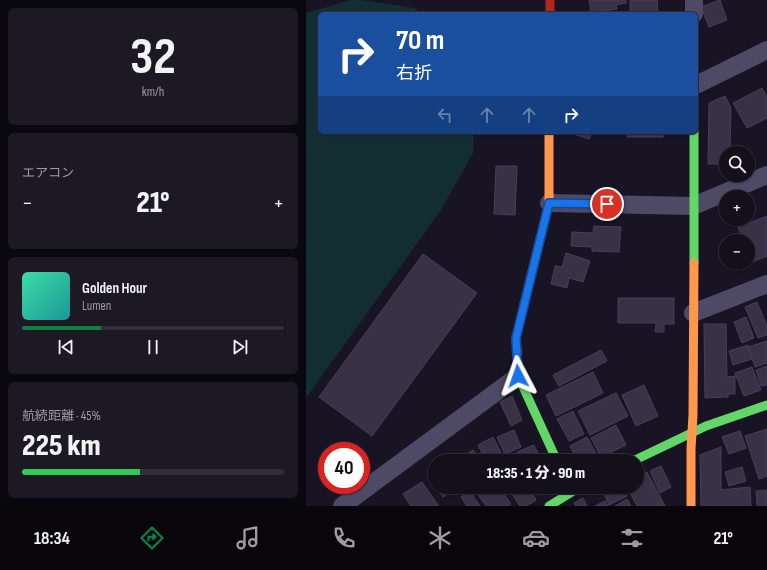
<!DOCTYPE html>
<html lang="ja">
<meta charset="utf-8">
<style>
body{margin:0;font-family:"Sofia Sans Condensed","Noto Sans JP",sans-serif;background:#1c1824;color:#f1f3f6;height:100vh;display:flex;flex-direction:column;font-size:15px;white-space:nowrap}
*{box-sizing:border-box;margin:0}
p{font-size:13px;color:#9d9ca3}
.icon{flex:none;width:22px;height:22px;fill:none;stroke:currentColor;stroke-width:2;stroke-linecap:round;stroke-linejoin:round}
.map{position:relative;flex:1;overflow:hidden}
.sheet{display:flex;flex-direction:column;gap:8px;padding:8px;background:#0a080f;width:306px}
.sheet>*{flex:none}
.banner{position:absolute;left:12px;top:12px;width:380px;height:122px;border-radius:6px;box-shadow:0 1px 3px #0004,0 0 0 1px #322f3a;background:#1a4fa0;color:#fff;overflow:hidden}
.controls{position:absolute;left:413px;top:146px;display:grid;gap:8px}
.controls a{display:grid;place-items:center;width:36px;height:36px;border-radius:50%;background:#130f1b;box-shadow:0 1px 3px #0004,0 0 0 1px #322f3a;font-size:20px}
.speed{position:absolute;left:12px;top:442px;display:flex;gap:8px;font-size:20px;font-weight:700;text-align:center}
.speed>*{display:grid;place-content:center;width:52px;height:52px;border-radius:50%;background:#130f1b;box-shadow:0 1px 3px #0004,0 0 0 1px #322f3a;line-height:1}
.speed .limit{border:6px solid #d22;background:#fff;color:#111}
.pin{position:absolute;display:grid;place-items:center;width:34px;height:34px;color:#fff;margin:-17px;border:2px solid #fff;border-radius:50%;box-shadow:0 1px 4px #0007}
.me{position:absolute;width:44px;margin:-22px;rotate:356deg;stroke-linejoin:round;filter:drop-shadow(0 0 3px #0008)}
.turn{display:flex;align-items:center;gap:14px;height:84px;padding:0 12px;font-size:18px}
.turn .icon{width:52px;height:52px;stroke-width:2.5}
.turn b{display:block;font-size:28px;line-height:34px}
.lanes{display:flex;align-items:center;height:38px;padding:0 12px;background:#0003;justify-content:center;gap:20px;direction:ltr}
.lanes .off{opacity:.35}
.big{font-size:30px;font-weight:800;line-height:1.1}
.sheet .widget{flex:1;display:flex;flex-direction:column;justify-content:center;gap:6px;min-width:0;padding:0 14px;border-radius:6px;background:#1c1824}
.sheet .dial{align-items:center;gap:0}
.dial b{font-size:52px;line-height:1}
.song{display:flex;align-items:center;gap:12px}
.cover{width:48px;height:48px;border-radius:6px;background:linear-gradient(135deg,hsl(160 70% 55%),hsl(180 70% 35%))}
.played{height:4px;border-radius:2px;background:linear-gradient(90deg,#0b8043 30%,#322f3a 30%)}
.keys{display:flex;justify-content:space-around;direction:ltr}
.heat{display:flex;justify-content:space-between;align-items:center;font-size:22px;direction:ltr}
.charge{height:6px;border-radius:3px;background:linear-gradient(90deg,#34c759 45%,#322f3a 0)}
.trip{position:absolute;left:122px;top:454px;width:216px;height:40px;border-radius:20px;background:#130f1b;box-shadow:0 1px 3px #0004,0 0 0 1px #322f3a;font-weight:800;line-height:40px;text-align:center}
.tabs{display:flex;height:64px;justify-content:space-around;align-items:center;background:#08060b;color:#9d9ca3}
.tabs .icon{width:28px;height:28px}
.tabs .current{color:#0b8043}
.tabs b{font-size:18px;color:#f1f3f6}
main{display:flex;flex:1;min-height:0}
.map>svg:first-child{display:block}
.green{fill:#122e33}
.building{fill:#393246;stroke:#463f58}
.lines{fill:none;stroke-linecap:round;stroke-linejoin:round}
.street{stroke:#4e4965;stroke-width:18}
.fast{stroke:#63d668;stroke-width:9}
.slow{stroke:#ff974d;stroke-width:9}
.jam{stroke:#b3261e;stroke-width:9}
.route-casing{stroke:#114b97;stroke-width:10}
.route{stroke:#1a73e8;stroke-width:7}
</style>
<main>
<section class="sheet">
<div class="widget dial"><b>32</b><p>km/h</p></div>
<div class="widget"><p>エアコン</p>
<div class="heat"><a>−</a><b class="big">21°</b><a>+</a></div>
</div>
<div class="widget">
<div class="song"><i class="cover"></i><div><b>Golden Hour</b><p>Lumen</p></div></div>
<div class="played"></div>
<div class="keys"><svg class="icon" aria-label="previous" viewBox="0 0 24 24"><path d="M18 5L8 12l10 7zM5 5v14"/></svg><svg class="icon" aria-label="pause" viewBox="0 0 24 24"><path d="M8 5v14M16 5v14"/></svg><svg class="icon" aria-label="next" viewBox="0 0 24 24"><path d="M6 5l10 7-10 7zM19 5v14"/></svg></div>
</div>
<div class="widget"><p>航続距離 · 45%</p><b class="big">225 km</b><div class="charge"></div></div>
</section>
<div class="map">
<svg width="461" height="506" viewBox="0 0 461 506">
<rect width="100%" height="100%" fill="#191424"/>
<!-- green -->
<polygon class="green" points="45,0 55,0 108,8 115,14 14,14 14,132 168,132 167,153 135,210 0,398 0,13"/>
<!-- building -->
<g class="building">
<polygon points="283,0 320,0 320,3 310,5 311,9 285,13"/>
<polygon points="324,0 351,0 352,14 324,14"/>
<polygon points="414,0 421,20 403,27 395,7"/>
<polygon points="456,88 461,97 461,118 441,128 427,103"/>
<polygon points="419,96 425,108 424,153 420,153 420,164 402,164 403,103"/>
<polygon points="262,132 286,132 283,139"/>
<rect x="321" y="132" width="36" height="5"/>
<polygon points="190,166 211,166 209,215 188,214"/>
<polygon points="461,216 461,256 446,262 442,251 442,241 438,241 432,227"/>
<polygon points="288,226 315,227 313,252 286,251 286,247 265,246 266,232 287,233"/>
<polygon points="260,253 284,261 277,282 263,278 261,288 245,284 249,266 256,267"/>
<polygon points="117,254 171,293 66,436 13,397"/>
<polygon points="312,298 368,298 368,324 358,324 358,332 349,332 350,323 312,323"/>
<polygon points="451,302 461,326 461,335 452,338 439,307"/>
<polygon points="440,317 448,338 436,343 428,322"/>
<polygon points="398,324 420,324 421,377 429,376 429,394 422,394 422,397 399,398"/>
<polygon points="461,341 461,363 449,367 442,347"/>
<polygon points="442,345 446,359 427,365 423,351"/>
<polygon points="295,350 301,361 253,386 247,375"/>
<polygon points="461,366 461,385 455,386 450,370"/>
<polygon points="446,367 455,390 438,396 429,373"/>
<polygon points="287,372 297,393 250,416 240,395"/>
<polygon points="338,385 352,416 330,426 316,395"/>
<polygon points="310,393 322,416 284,435 272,411"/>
<polygon points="206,396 216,420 205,426 194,402"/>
<polygon points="267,411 278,434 263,441 251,419"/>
<polygon points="310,425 320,445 295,457 285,438"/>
<polygon points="461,429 461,476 453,479 439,436"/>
<polygon points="208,430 215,447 199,454 191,437"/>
<polygon points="434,431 440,448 423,454 416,437"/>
<polygon points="187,437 197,457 188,461 180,461 172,445"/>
<polygon points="281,437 293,459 289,461 272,461 264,446"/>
<polygon points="228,445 234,458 226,461 215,461 211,452"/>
<polygon points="415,447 415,490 444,487 445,506 395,506 394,455"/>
<polygon points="167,450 174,461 151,461"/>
<polygon points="207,455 210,461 195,461"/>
<polygon points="355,466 365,487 354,493 344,471"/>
<polygon points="436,467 440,481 423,486 419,472"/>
<polygon points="341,472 359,506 331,506 321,487 331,487 331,477"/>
<polygon points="129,474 129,485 124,477"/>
<polygon points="116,482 132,505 130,506 105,506 97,494"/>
<polygon points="131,487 151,487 137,497"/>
<polygon points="168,487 193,487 205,504 202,506 180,506 167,488"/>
<polygon points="228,487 248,487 231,495"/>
<polygon points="309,487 317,487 321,496 303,505 297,492"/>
<polygon points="223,488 230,500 220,506 214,506 206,494 214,489 216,492"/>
<polygon points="461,490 461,506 451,506 450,491"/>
<polygon points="164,491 174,506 161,506 155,497"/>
<polygon points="277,498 281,506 270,506 268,503"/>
<polygon points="321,499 325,506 309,506"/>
<polygon points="299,501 302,506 289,506"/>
</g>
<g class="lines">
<!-- street -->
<g class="street">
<polyline points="388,0 388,14"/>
<polyline points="390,85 461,50"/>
<polyline points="243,203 387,206 461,175"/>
<polyline points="387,313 461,284"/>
<polyline points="36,506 212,376"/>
</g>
<!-- fast -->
<g class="fast">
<polyline points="388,263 388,132"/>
<polyline points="213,378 251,461"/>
<polyline points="327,461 400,426 461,405"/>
<polyline points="243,506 274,487"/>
</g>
<!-- slow -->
<g class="slow">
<polyline points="213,378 210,338 243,203 243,132"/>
<polyline points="385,506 385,449 387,415 388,263"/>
</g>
<!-- jam -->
<polyline class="jam" points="244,0 244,14"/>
</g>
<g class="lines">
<defs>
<polyline id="route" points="212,376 210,338 243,203 301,204"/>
</defs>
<!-- route casing -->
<use href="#route" class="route-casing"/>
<!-- route -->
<use href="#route" class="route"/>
</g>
</svg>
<div class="controls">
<a><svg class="icon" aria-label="search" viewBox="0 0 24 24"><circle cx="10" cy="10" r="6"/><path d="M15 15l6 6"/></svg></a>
<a>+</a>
<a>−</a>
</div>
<div class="speed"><div class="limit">40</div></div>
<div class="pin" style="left:301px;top:204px;background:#d93025"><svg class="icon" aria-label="arrive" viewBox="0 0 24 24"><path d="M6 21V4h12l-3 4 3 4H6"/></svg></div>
<svg class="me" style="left:212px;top:376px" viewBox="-20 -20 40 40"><path d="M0-17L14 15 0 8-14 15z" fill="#1a73e8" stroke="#fff" stroke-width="4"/></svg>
<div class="trip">18:35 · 1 分 · 90 m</div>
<div class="banner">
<div class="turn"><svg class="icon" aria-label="right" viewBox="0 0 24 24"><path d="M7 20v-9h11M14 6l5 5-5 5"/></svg><div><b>70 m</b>右折</div></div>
<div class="lanes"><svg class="icon off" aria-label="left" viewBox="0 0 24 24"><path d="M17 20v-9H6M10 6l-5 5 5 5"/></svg><svg class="icon off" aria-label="ahead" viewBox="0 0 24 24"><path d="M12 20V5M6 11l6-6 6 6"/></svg><svg class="icon off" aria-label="ahead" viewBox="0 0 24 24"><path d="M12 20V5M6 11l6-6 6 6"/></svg><svg class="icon" aria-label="right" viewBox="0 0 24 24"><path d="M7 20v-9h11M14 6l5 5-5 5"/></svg></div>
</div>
</div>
</main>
<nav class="tabs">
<b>18:34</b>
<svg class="icon current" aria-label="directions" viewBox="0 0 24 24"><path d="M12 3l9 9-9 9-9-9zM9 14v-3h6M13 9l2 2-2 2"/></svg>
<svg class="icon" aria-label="music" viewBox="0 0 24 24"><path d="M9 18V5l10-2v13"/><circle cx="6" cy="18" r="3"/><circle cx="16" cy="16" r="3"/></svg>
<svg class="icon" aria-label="phone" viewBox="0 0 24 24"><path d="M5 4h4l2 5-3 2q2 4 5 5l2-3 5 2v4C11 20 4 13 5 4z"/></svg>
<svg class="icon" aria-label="climate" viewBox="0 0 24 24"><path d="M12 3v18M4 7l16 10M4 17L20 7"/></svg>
<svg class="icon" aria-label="car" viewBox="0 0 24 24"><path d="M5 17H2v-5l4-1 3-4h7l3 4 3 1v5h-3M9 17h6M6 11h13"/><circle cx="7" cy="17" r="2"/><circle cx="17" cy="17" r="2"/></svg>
<svg class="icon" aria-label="filters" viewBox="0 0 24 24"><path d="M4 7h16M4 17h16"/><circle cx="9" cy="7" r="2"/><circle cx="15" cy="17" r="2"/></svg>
<b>21°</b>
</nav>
